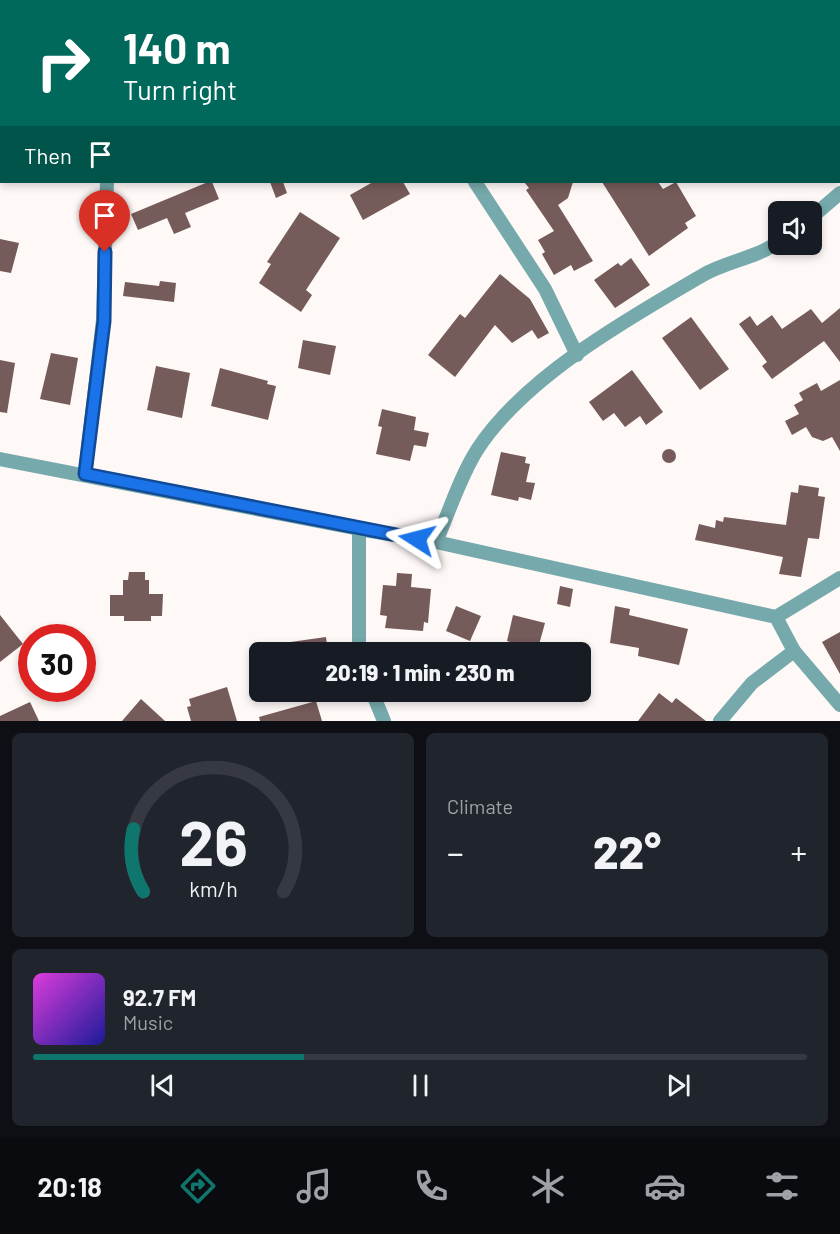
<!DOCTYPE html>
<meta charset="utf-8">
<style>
body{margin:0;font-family:Barlow,sans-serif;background:#20242c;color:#f1f3f6;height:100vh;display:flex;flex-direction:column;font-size:22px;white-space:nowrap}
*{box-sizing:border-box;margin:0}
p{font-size:20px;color:#9ea1a6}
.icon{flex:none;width:33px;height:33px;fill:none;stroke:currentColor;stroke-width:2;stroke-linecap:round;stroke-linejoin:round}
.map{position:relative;height:721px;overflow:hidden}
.drawer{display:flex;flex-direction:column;gap:12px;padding:12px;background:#0d0f14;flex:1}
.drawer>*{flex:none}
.guide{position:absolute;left:0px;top:0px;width:840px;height:183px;box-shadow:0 3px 9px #0003;background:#00695c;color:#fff;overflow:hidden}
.controls{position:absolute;left:768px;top:201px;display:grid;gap:12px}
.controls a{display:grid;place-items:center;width:54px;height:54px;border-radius:9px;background:#171b24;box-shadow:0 3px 9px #0003;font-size:30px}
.speed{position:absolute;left:18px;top:624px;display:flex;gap:12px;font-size:30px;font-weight:700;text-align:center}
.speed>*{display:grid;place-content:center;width:78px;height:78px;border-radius:50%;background:#171b24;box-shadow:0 3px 9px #0003;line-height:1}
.speed .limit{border:9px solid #d22;background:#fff;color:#111}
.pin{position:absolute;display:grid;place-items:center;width:51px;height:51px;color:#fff;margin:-62px -26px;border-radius:50% 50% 50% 0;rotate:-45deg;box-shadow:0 0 6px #0007}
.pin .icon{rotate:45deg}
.me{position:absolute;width:66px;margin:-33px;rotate:279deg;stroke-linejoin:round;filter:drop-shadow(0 0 4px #0008)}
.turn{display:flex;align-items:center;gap:21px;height:126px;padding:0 24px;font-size:27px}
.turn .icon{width:78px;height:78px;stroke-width:2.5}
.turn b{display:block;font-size:42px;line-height:51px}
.then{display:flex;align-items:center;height:57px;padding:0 24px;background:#0003;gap:12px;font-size:22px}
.big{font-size:45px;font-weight:800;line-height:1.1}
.drawer .widget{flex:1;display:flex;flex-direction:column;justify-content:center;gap:9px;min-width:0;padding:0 21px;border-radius:9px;background:#20242c}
.drawer .dial{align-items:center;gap:0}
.dial svg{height:156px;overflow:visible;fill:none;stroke:#363941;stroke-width:7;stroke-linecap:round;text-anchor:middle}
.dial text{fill:#f1f3f6;stroke:none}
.song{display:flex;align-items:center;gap:18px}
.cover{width:72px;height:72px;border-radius:9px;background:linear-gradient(135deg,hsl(300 70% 55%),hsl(240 70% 35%))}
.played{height:6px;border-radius:3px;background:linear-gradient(90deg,#0f766e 35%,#363941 35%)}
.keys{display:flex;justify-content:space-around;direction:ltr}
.heat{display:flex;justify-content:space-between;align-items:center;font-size:33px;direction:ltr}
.drawer .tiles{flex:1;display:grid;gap:12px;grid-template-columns:1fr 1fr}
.widget:last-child{grid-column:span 2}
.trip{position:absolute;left:249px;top:642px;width:342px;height:60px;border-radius:9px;background:#171b24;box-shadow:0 3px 9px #0003;font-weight:800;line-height:60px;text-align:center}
.tab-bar{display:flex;height:96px;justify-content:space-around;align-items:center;background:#090b0e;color:#9ea1a6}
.tab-bar .icon{width:42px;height:42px}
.tab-bar .selected{color:#0f766e}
.tab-bar b{font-size:27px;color:#f1f3f6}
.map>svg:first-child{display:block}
.building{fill:#755b59}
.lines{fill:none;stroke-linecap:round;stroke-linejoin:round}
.street{stroke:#76a9ab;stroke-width:14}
.route-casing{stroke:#114b97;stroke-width:15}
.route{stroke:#1a73e8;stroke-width:10}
</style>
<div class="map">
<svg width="840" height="721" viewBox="0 0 840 721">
<rect width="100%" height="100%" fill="#fef8f7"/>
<!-- building -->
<g class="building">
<polygon points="208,182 212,182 219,199 185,213 191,227 174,234 167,218 138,230 131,214"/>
<polygon points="270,182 283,182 287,193 276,198"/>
<polygon points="373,182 403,182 410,194 363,220 350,195"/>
<polygon points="524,182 573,182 568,198 558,205 593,261 574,271 571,265 554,275 542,254 545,252 538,240 554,231 526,190 529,188"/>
<polygon points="602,182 658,182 663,189 676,182 696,216 685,223 688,228 649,256"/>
<polygon points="300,212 340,238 306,290 312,295 301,312 259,283 271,264 267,262"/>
<polygon points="0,239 19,243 11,273 0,271"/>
<polygon points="631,258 650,285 615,308 594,280 618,263 621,266"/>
<polygon points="500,274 530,299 549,333 538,339 532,330 512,343 495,325 455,377 428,355 460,314 465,318"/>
<polygon points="160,281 176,283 174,302 123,296 125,282 159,286"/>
<polygon points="840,308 840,362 824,341 772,379 762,366 767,362 739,324 750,316 757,326 772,315 782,329 811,309 822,323"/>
<polygon points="691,317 729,369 700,390 662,338"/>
<polygon points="303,340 336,346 330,375 298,368"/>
<polygon points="51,353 78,358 70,405 40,399"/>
<polygon points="0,360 15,363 7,413 0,412"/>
<polygon points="156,366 190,373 182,418 147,410"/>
<polygon points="220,368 268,381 267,384 276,386 268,420 211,406"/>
<polygon points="632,370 663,412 646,425 640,416 625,427 614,413 603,421 589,402"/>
<polygon points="840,380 840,451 832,437 823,441 812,437 806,427 792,435 785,421 799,414 794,405 803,400 799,393 817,383 821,391"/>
<polygon points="382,409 416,417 414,430 429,433 426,447 414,445 410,461 376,454 382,427 378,426"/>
<circle cx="669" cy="456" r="7"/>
<polygon points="501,452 526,457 525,463 530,464 526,482 535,483 531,500 519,497 518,501 491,495"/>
<polygon points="799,485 819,488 818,496 825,497 819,539 808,538 801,577 779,574 783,557 695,540 699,524 715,528 716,520 723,522 724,517 786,525 791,492 798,493"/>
<polygon points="129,572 145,572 145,580 149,580 149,594 163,594 162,616 151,616 151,621 124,621 124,616 110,616 110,595 123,595 123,580 128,580"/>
<polygon points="397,573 412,574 411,587 431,589 428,623 424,622 423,631 385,628 387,616 380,615 383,585 396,586"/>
<polygon points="560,586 573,589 570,607 557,604"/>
<polygon points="456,606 481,616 470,641 446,631"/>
<polygon points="615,606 630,609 629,615 688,629 679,665 638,656 639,648 610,643"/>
<polygon points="0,615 23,644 0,662"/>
<polygon points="513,615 545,623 537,652 511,652 513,643 507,641"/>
<polygon points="840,632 840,674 822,642"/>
<polygon points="326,637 328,652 270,652 269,645"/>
<polygon points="227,687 237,721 191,721 187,707 191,706 189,699"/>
<polygon points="659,693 672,703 676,698 706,721 638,721"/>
<polygon points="141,699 165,721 122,721"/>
<polygon points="316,701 322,721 260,721 259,717"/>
<polygon points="30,702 39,721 0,721 0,716"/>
</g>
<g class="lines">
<!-- street -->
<g class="street">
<polyline points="76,0 77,2"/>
<polyline points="689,2 691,0"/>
<polyline points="0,132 2,132"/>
<polyline points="475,182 545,289 577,355"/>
<polyline points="812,217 840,193"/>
<polyline points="0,459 359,529 436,542 776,617 794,651 752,683 720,721"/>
<polyline points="85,474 103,320 107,182"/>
<path d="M436,542C449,512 460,477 477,450C524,377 629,318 703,275C727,261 757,258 778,242"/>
<polyline points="776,617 840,578"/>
<polyline points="794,651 840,705"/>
<polyline points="359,652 359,529"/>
<polyline points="372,692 384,721"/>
</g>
</g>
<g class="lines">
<defs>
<polyline id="route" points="105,252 104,321 85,474 417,539"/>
</defs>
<!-- route casing -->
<use href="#route" class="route-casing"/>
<!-- route -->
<use href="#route" class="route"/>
</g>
</svg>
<div class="controls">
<a><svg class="icon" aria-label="sound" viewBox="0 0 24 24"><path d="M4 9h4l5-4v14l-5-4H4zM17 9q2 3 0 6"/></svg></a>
</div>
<div class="speed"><div class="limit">30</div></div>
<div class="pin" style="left:105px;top:252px;background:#d93025"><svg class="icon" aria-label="arrive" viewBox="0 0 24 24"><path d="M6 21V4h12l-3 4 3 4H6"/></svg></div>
<svg class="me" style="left:417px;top:539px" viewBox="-20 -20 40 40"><path d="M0-17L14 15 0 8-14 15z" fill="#1a73e8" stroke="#fff" stroke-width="4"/></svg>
<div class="trip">20:19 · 1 min · 230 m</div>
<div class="guide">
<div class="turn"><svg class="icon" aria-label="right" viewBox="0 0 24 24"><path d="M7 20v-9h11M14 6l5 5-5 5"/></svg><div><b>140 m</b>Turn right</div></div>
<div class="then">Then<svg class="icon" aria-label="arrive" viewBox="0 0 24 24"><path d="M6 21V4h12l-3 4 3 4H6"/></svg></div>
</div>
</div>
<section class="drawer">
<div class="tiles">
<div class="widget dial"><svg viewBox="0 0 100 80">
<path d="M14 69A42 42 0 1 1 86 69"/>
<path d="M14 69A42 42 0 0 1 9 37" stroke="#0f766e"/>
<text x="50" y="56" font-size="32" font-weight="700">26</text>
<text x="50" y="72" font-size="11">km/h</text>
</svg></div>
<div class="widget"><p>Climate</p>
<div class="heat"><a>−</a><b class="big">22°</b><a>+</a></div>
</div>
<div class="widget">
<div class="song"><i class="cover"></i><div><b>92.7 FM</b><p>Music</p></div></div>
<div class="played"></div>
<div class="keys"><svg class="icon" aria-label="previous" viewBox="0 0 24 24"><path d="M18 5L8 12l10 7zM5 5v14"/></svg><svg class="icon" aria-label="pause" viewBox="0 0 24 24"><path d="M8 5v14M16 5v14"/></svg><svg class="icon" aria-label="next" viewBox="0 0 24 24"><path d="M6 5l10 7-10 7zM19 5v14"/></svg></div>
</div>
</div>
</section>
<nav class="tab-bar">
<b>20:18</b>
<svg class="icon selected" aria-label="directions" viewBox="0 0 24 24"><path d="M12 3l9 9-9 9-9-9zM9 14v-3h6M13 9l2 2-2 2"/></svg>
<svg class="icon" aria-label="music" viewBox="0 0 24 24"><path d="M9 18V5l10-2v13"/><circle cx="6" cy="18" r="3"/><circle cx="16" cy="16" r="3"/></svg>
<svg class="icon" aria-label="phone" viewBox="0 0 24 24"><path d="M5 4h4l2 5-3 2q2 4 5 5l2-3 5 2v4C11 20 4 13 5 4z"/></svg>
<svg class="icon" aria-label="climate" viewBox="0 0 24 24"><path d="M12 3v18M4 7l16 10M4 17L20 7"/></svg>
<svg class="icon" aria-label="car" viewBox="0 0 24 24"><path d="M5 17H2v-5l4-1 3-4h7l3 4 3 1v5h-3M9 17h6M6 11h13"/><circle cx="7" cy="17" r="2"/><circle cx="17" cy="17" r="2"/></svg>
<svg class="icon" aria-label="filters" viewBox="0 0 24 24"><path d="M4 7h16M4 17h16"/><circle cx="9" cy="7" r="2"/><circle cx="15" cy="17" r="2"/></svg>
</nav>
